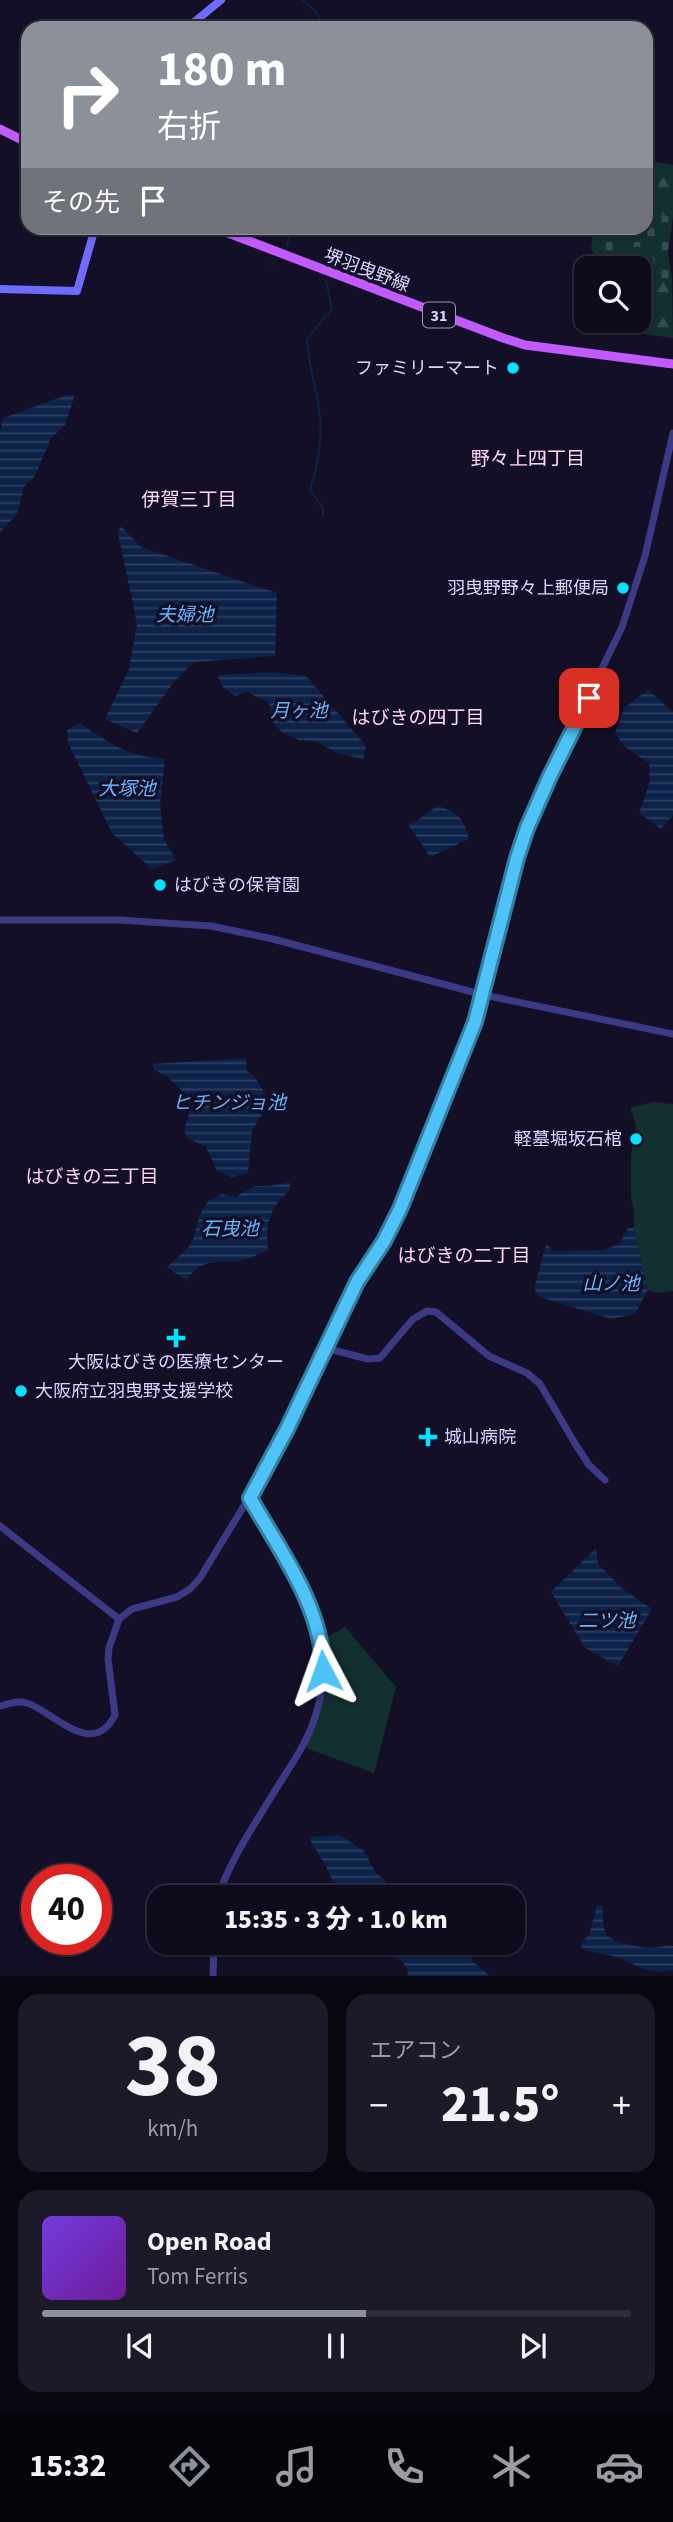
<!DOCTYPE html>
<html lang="ja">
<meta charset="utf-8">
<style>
body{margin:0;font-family:"Source Sans 3","Noto Sans JP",sans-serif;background:#1c1929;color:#f1f3f6;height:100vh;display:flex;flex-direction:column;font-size:26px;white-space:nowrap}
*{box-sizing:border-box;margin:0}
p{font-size:23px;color:#9b9ba3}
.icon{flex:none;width:38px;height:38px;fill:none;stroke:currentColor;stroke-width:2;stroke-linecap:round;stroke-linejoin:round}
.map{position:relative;height:1976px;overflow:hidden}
.side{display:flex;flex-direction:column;gap:18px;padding:18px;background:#08060f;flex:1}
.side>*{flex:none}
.guide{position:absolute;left:21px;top:21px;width:632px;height:214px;border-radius:21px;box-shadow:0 2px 5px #0004,0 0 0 2px #2e2b3b;background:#8c9099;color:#fff;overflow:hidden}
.fabs{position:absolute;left:574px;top:256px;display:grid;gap:14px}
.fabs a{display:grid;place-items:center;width:77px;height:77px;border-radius:14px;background:#0e0b1c;box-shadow:0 2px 5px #0004,0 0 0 2px #2e2b3b;font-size:35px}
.speed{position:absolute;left:21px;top:1864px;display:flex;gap:14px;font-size:35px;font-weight:700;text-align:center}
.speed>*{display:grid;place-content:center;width:91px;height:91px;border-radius:50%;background:#0e0b1c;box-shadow:0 2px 5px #0004,0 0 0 2px #2e2b3b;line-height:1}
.speed .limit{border:10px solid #d22;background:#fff;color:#111}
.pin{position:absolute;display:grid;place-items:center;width:60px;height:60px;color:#fff;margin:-30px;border-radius:14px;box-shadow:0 4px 10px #0006}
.me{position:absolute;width:77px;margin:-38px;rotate:356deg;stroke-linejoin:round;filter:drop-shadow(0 0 5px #0008)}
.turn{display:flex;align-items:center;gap:24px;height:147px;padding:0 21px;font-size:32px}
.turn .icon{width:91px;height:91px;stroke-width:2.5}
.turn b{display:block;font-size:49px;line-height:60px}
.then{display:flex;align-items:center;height:66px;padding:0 21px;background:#0003;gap:14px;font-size:26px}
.big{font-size:52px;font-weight:800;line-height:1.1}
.side .tile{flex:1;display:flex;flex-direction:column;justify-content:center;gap:10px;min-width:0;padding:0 24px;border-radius:21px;background:#1c1929}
.side .dial{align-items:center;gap:0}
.dial b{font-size:91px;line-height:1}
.song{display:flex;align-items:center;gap:21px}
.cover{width:84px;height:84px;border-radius:10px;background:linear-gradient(135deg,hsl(260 70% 55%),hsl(280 70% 35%))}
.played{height:7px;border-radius:4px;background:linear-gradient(90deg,#8c9099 55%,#2e2b3b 55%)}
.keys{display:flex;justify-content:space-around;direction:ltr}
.heat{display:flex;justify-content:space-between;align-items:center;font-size:38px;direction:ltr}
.side .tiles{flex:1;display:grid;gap:18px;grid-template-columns:1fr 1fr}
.tile:last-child{grid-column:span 2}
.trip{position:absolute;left:147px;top:1885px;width:378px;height:70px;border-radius:21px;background:#0e0b1c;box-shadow:0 2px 5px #0004,0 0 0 2px #2e2b3b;font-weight:800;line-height:70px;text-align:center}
.dock{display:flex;height:112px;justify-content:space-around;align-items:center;background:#06040b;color:#9b9ba3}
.dock .icon{width:49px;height:49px}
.dock .current{color:#8c9099}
.dock b{font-size:32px;color:#f1f3f6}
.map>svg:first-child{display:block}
.forest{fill:url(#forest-firs)}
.cemetery{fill:url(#cemetery-stones)}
.park{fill:#12302f}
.water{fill:url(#water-rules)}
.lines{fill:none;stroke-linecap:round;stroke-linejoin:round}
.stream{stroke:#0c2248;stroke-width:2}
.tertiary{stroke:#3d3a85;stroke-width:7}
.secondary{stroke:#6f6bff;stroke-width:8}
.primary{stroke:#c25bff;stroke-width:9}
.route-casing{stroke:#337fa1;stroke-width:18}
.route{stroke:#4fc3f7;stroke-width:12}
.poi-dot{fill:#00e5ff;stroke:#130f26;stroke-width:2.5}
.labels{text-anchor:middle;stroke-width:7;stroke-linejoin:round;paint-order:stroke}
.shield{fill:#130f26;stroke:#9e99be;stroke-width:2}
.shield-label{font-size:16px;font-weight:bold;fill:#d9d4ff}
.street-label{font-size:18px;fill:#d9d4ff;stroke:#130f26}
.poi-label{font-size:18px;fill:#d9d4ff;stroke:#130f26;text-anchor:end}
.neighbourhood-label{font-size:19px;fill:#ffd6f0;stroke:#130f26}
.water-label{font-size:19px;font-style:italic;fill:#62b6ff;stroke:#130f26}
</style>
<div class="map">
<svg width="673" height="1976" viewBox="0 0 673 1976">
<defs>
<pattern id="forest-firs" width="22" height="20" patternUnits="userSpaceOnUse" patternTransform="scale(1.75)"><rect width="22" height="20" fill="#12302f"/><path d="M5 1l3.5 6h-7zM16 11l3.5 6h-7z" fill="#344d4e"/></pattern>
<pattern id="cemetery-stones" width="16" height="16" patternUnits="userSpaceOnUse" patternTransform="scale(1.75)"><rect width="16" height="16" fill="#12302f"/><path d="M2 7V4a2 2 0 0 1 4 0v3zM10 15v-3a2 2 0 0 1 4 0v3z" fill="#344d4e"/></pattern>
<pattern id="water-rules" width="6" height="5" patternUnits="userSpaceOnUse" patternTransform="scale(1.75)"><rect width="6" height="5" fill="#0c2248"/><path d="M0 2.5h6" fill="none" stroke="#2f4163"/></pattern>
</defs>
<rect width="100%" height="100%" fill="#130f26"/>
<!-- forest -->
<g class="forest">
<polygon points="646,160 673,165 673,216 646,214"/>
<polygon points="631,247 652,247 655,280 672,279 673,338 615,330 616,320 639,320 639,268 631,268"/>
</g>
<!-- cemetery -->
<polygon class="cemetery" points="646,214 673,216 668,253 672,279 655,280 652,247 631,247 631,268 606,268 591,249 594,228 646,228"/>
<!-- park -->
<g class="park">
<polygon points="653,1102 673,1104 673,1291 658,1293 648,1290 634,1228 634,1213 631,1197 631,1156 636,1125 630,1108"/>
<path d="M345,1627L396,1687L374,1773L306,1748C321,1711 327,1679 324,1639Z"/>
</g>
<!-- water -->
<g class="water">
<polygon points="67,395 75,395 65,425 51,438 35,476 24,487 17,514 0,532 0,430 3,418"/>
<polygon points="121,526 141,547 277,593 275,656 194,662 174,682 137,733 105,719 129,669 137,624 118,533"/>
<polygon points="275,672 306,676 361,740 366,747 363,759 337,753 315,741 299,740 283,733 273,723 269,703 247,692 235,696 222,686 217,675"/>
<polygon points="648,690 673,712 673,815 661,829 639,813 650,781 649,763 624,746 615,733 624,708"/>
<path d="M80,723C110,744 127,756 165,759L160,804L164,839L176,860L152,869L112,833L68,743L67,730Z"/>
<path d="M438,805C443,809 449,809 454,813C464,819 467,830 469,839L430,857L408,824L418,820Z"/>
<polygon points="246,1058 247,1071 255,1077 270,1102 252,1130 248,1173 232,1177 217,1171 206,1147 187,1138 184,1130 193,1102 168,1077 153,1069 153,1064"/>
<path d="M289,1182L291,1189C271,1205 264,1225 268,1250C257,1255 247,1260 236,1261C216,1262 197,1260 187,1281L167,1267L188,1248L194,1237L199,1216L208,1201L222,1194L235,1197L255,1186H270Z"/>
<polygon points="628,1228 634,1228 648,1290 635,1314 611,1319 540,1297 534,1289 546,1244 554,1251 603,1250 619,1244"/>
<polygon points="596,1548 598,1564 624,1590 652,1609 618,1666 585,1648 551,1592"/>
<polygon points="340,1835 364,1851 376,1873 405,1897 339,1897 327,1868 310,1840 311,1837"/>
<path d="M597,1905L603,1906C603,1914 602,1929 607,1935C615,1943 640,1948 651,1948C659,1948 665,1944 673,1946V1970C644,1976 638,1964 613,1956C601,1953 592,1954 581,1947V1943L589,1935Z"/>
<path d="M365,1943H470L472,1961L490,1976H408C407,1951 379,1960 365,1946Z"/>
</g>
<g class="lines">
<!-- stream -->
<g class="stream">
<polyline points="302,0 314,10 327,28"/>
<polyline points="287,246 290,234 288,228"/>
<polyline points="272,264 275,261"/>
<path d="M323,515V508L310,490C318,465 323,436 319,409C316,385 308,363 307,339L332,309L326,280"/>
</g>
<!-- tertiary -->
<g class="tertiary">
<polyline points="0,920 119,920 211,926 273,939 484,995 673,1034"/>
<polyline points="325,1348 368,1359 380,1358 413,1319 427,1311 436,1312 489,1356 527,1373 540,1384 576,1445 589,1465 605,1480"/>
<polyline points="0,1526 119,1619"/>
<path d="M0,1706C8,1704 18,1700 27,1703C53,1711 92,1760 115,1715L108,1659L109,1648L119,1619L132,1609L177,1597L190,1589L200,1578L270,1463L357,1282L384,1241L400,1209L475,1022L517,858L527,828L550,776L622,627L645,556L673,433"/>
<path d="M218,1897C231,1858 255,1824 276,1789C291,1765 308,1742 316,1714C342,1633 288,1566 250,1498"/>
<polyline points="213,1976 214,1942"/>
</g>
<!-- secondary -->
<g class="secondary">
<polyline points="187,28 221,0"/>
<polyline points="0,289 77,291 95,228"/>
</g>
<!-- primary -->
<g class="primary">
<polyline points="0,129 28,143"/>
<polyline points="215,228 503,338 525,345 673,364"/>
</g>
</g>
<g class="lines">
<defs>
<path id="route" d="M323,1671C323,1607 280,1551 250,1498L287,1429L357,1282L384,1241L400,1209L475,1022L517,858L527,828L550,776L589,698"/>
</defs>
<!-- route casing -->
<use href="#route" class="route-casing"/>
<!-- route -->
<use href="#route" class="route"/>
</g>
<!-- markers -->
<g class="poi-dot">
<circle cx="513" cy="368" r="7"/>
<circle cx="623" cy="588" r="7"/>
<circle cx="160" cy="885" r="7"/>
<circle cx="636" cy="1139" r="7"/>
<path d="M172.5 1327.5h7v7h7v7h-7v7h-7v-7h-7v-7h7z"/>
<circle cx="21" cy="1391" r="7"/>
<path d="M424.5 1426.5h7v7h7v7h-7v7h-7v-7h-7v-7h7z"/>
</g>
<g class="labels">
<!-- shield labels -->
<rect class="shield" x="423" y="302.5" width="32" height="25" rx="5"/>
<g class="shield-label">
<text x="439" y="321">31</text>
</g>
<!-- street labels -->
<g class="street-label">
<text transform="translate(367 270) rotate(21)" y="6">堺羽曳野線</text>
</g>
<!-- poi labels -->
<g class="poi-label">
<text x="499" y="374">ファミリーマート</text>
<text x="609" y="594">羽曳野野々上郵便局</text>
<text x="174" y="891" text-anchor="start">はびきの保育園</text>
<text x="622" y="1145">軽墓堀坂石棺</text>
<text x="176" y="1368" text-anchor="middle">大阪はびきの医療センター</text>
<text x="35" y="1397" text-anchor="start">大阪府立羽曳野支援学校</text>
<text x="444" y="1443" text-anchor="start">城山病院</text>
</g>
<!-- neighbourhood labels -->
<g class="neighbourhood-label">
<text x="528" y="465">野々上四丁目</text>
<text x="189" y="506">伊賀三丁目</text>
<text x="418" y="724">はびきの四丁目</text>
<text x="92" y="1183">はびきの三丁目</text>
<text x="464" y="1262">はびきの二丁目</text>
</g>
<!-- water labels -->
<g class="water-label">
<text x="185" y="621">夫婦池</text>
<text x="299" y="717">月ヶ池</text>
<text x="127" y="795">大塚池</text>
<text x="229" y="1109">ヒチンジョ池</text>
<text x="230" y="1235">石曳池</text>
<text x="611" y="1290">山ノ池</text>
<text x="607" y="1627">二ツ池</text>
</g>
</g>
</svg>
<div class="fabs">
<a><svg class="icon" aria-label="search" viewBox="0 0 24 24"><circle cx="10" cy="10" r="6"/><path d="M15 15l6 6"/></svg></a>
</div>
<div class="speed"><div class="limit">40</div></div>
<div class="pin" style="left:589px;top:698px;background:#d93025"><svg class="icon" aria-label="arrive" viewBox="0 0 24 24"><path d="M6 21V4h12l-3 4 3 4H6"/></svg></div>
<svg class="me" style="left:323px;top:1671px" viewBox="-20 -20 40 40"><path d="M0-17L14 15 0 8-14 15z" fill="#4fc3f7" stroke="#fff" stroke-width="4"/></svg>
<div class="trip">15:35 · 3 分 · 1.0 km</div>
<div class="guide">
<div class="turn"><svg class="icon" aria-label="right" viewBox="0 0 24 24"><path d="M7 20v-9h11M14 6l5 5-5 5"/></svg><div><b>180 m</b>右折</div></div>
<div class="then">その先<svg class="icon" aria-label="arrive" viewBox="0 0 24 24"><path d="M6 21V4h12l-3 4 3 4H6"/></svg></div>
</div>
</div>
<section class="side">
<div class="tiles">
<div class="tile dial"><b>38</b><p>km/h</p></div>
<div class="tile"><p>エアコン</p>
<div class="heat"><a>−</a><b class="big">21.5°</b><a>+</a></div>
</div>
<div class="tile">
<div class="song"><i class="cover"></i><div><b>Open Road</b><p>Tom Ferris</p></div></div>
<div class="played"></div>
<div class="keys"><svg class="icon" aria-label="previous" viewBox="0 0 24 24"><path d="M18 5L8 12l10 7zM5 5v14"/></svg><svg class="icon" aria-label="pause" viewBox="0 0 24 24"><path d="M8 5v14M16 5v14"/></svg><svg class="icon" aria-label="next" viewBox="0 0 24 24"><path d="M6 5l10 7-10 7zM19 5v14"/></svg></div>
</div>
</div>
</section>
<nav class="dock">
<b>15:32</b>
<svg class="icon current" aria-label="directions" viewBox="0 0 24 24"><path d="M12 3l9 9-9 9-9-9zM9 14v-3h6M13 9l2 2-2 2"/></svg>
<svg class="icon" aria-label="music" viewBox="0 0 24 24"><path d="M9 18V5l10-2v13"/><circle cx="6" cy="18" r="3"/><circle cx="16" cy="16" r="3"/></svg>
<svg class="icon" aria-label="phone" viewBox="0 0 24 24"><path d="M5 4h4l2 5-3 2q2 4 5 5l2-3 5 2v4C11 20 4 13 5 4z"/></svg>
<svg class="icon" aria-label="climate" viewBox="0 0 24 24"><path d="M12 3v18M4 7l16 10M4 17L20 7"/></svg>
<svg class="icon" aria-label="car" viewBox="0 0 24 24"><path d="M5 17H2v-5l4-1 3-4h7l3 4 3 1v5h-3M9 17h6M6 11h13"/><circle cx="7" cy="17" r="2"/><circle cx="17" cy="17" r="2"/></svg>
</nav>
